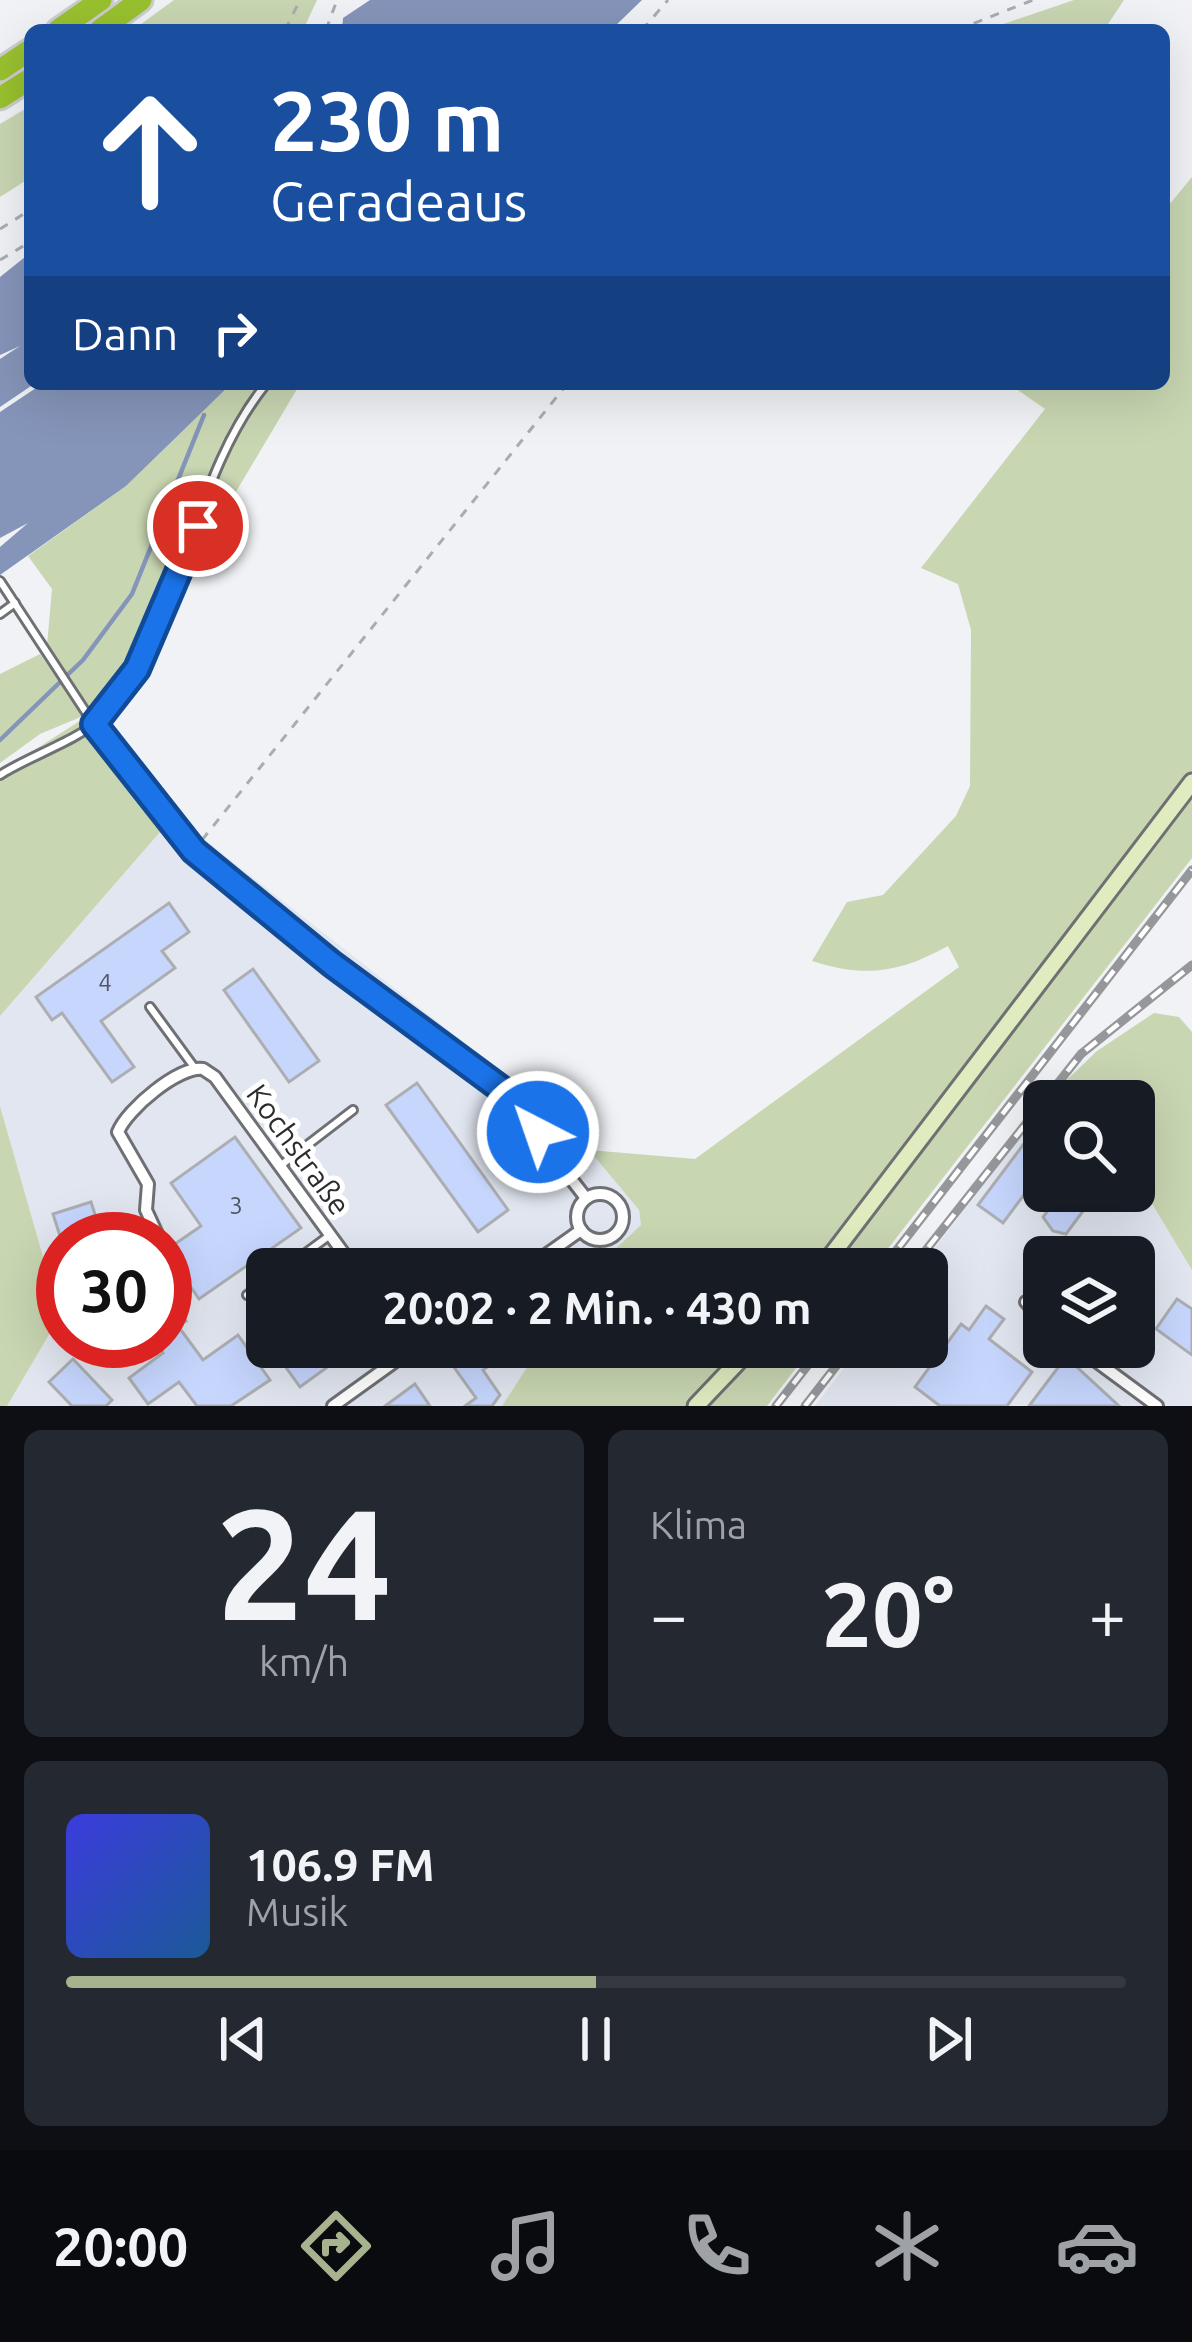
<!DOCTYPE html>
<html lang="de">
<meta charset="utf-8">
<style>
body{margin:0;font-family:Ubuntu,sans-serif;background:#242831;color:#f1f3f6;height:100vh;display:flex;flex-direction:column;font-size:45px;white-space:nowrap}
*{box-sizing:border-box;margin:0}
p{font-size:39px;color:#9ea1a6}
.icon{flex:none;width:66px;height:66px;fill:none;stroke:currentColor;stroke-width:2;stroke-linecap:round;stroke-linejoin:round}
.map{position:relative;height:1406px;overflow:hidden}
.sheet{display:flex;flex-direction:column;gap:24px;padding:24px;background:#0d0f14;flex:1}
.sheet>*{flex:none}
.guide{position:absolute;left:24px;top:24px;width:1146px;height:366px;border-radius:18px;box-shadow:0 12px 48px #0002;background:#1a4fa0;color:#fff;overflow:hidden}
.buttons{position:absolute;left:1023px;top:1080px;display:grid;gap:24px}
.buttons a{display:grid;place-items:center;width:132px;height:132px;border-radius:18px;background:#171b24;box-shadow:0 12px 48px #0002;font-size:60px}
.speed{position:absolute;left:36px;top:1212px;display:flex;gap:24px;font-size:60px;font-weight:700;text-align:center}
.speed>*{display:grid;place-content:center;width:156px;height:156px;border-radius:50%;background:#171b24;box-shadow:0 12px 48px #0002;line-height:1}
.speed .limit{border:18px solid #d22;background:#fff;color:#111}
.pin{position:absolute;display:grid;place-items:center;width:102px;height:102px;color:#fff;margin:-51px;border:6px solid #fff;border-radius:50%;box-shadow:0 3px 12px #0007}
.me{position:absolute;width:132px;margin:-66px;rotate:319deg;stroke-linejoin:round;filter:drop-shadow(0 0 9px #0008)}
.turn{display:flex;align-items:center;gap:42px;height:252px;padding:0 48px;font-size:54px}
.turn .icon{width:156px;height:156px;stroke-width:2.5}
.turn b{display:block;font-size:84px;line-height:102px}
.then{display:flex;align-items:center;height:114px;padding:0 48px;background:#0003;gap:24px;font-size:45px}
.big{font-size:90px;font-weight:700;line-height:1.1}
.sheet .widget{flex:1;display:flex;flex-direction:column;justify-content:center;gap:18px;min-width:0;padding:0 42px;border-radius:18px;background:#242831}
.sheet .dial{align-items:center;gap:0}
.dial b{font-size:156px;line-height:1}
.song{display:flex;align-items:center;gap:36px}
.cover{width:144px;height:144px;border-radius:18px;background:linear-gradient(135deg,hsl(240 70% 55%),hsl(210 70% 35%))}
.played{height:12px;border-radius:6px;background:linear-gradient(90deg,#a7b38f 50%,#363941 50%)}
.keys{display:flex;justify-content:space-around;direction:ltr}
.heat{display:flex;justify-content:space-between;align-items:center;font-size:66px;direction:ltr}
.sheet .tiles{flex:1;display:grid;gap:24px;grid-template-columns:1fr 1fr}
.widget:last-child{grid-column:span 2}
.trip{position:absolute;left:246px;top:1248px;width:702px;height:120px;border-radius:18px;background:#171b24;box-shadow:0 12px 48px #0002;font-weight:700;line-height:120px;text-align:center}
.menu{display:flex;height:192px;justify-content:space-around;align-items:center;background:#090b0e;color:#9ea1a6}
.menu .icon{width:84px;height:84px}
.menu .current{color:#a7b38f}
.menu b{font-size:54px;color:#f1f3f6}
.map>svg:first-child{display:block}
.built{fill:#e1e6f0;fill-rule:evenodd}
.green{fill:#c8d6b2}
.water{fill:#8594b9}
.lines{fill:none;stroke-linecap:round;stroke-linejoin:round}
.stream{stroke:#8594b9;stroke-width:4.5}
.building{fill:#c6d6fd;stroke:#adaeb1;stroke-width:3}
.lane-casing{stroke:#6f7073;stroke-width:12}
.street-casing{stroke:#6f7073;stroke-width:16}
.secondary-casing{stroke:#6f7073;stroke-width:21}
.highway-casing{stroke:#cccccd;stroke-width:27}
.path{stroke:#abacaf;stroke-width:3;stroke-dasharray:9 9;stroke-linecap:butt}
.lane{stroke:#fff;stroke-width:6}
.street{stroke:#fff;stroke-width:10}
.secondary{stroke:#e0ecc0;stroke-width:15}
.highway{stroke:#98c12e;stroke-width:21}
.rail-casing{stroke:#96979a;stroke-width:9}
.rail{stroke:#fff;stroke-width:4.5;stroke-dasharray:14;stroke-linecap:butt}
.route-casing{stroke:#114b97;stroke-width:30}
.route{stroke:#1a73e8;stroke-width:21}
.labels{text-anchor:middle;stroke-width:10;stroke-linejoin:round;paint-order:stroke}
.number-label{font-size:24px;fill:#525662}
.street-label{font-size:30px;fill:#2c2c2e;stroke:#fff}
</style>
<div class="map">
<svg width="1192" height="1406" viewBox="0 0 1192 1406">
<rect width="100%" height="100%" fill="#f0f2f5"/>
<!-- built -->
<g class="built">
<path d="M174,816L530,1094L589,1150L639,1210L641,1225L594,1269H267V1347H540L502,1406H7L60,1316L0,1106V1016ZM63,1239H165V1341H63Z"/>
<path d="M1044,1105V1191H1134V1174L1192,1270V1406H815L860,1347H927V1269H919ZM1044,1257H1134V1347H1044Z"/>
</g>
<!-- green -->
<g class="green">
<polygon points="174,0 317,0 303,30 133,30"/>
<polygon points="1074,0 1124,0 1104,30 986,30"/>
<polygon points="30,106 30,178 0,197 0,124"/>
<path d="M1192,177V858L872,1269H594L641,1225L639,1210L589,1150L695,1159L959,967L948,946C899,973 865,978 812,961L847,902L883,895L956,816L970,786L971,630L958,584L921,568L1045,409L1009,384H1164V211Z"/>
<polygon points="231,384 300,384 136,660 87,717 174,816 0,1016 0,772 86,717 46,657 52,589 28,556 126,486"/>
<polygon points="40,654 83,716 40,734 0,763 0,674"/>
<polygon points="1154,1013 1179,1017 1192,1032 1192,1270 1134,1174 1134,1101 1059,1101 1051,1095 1097,1051"/>
<polygon points="0,1106 60,1316 7,1406 0,1406"/>
<polygon points="540,1347 812,1347 767,1406 502,1406"/>
</g>
<!-- water -->
<g class="water">
<polygon points="370,0 642,0 611,30 342,30 343,18"/>
<polygon points="30,253 30,384 34,384 0,407 0,359 20,346 0,355 0,277"/>
<polygon points="42,384 231,384 126,486 0,575 0,547 28,523 0,538 0,412"/>
</g>
<g class="lines">
<!-- stream -->
<polyline class="stream" points="0,740 83,660 132,594 204,415"/>
</g>
<!-- building -->
<g class="building">
<polygon points="169,903 189,932 162,951 175,968 101,1021 134,1067 112,1082 62,1013 52,1020 36,997"/>
<polygon points="253,969 319,1061 289,1082 224,990"/>
<polygon points="417,1083 508,1210 478,1232 386,1105"/>
<polygon points="1044,1117 1044,1182 1037,1177 1003,1223 978,1205"/>
<polygon points="235,1137 301,1228 199,1299 177,1267 184,1263 172,1246 201,1226 171,1183"/>
<polygon points="1063,1191 1098,1191 1066,1234 1053,1231 1043,1217"/>
<polygon points="91,1202 103,1239 61,1239 53,1214"/>
<polygon points="165,1292 186,1321 178,1326 203,1360 238,1335 270,1380 231,1406 197,1406 179,1382 148,1404 129,1378 163,1353 155,1341 165,1341"/>
<polygon points="1177,1299 1192,1309 1192,1355 1156,1329"/>
<polygon points="986,1306 1004,1319 989,1339 1032,1372 1007,1406 940,1406 915,1387 961,1324 969,1330"/>
<polygon points="297,1347 355,1347 300,1387 280,1359"/>
<polygon points="458,1347 515,1347 483,1370 500,1395 492,1406 465,1406 476,1398 446,1356"/>
<polygon points="1066,1357 1119,1406 1029,1406"/>
<polygon points="73,1359 112,1400 106,1406 72,1406 49,1382"/>
<polygon points="415,1384 430,1406 385,1406"/>
</g>
<g class="lines">
<defs>
<g id="lane">
<polyline points="0,581 93,723"/>
<polyline points="0,614 15,603"/>
<path d="M0,775C24,759 81,738 97,721C185,627 187,482 266,384"/>
<polyline points="150,1007 194,1067"/>
<polyline points="280,1166 353,1110"/>
<polyline points="284,1269 330,1235"/>
<polyline points="247,1295 267,1281"/>
</g>
<g id="street">
<polyline points="94,725 193,851 332,964 500,1088 586,1198"/>
<circle cx="600" cy="1217" r="23"/>
<path d="M157,1234L146,1210L148,1184L118,1132C127,1109 179,1066 203,1069L215,1077L355,1269"/>
<polyline points="526,1269 581,1230"/>
<polyline points="1026,1302 1044,1322"/>
<polyline points="1077,1347 1157,1406"/>
<polyline points="333,1406 415,1347"/>
</g>
<g id="secondary">
<polyline points="821,1269 1192,782"/>
<polyline points="696,1406 752,1347"/>
</g>
<g id="highway">
<polyline points="58,30 101,0"/>
<polyline points="100,30 141,0"/>
<polyline points="0,70 30,50"/>
<polyline points="0,98 30,79"/>
</g>
</defs>
<!-- lane casing -->
<use href="#lane" class="lane-casing"/>
<!-- street casing -->
<use href="#street" class="street-casing"/>
<!-- secondary casing -->
<use href="#secondary" class="secondary-casing"/>
<!-- highway casing -->
<use href="#highway" class="highway-casing"/>
<!-- path -->
<g class="path">
<polyline points="285,30 300,0"/>
<polyline points="326,30 337,0"/>
<polyline points="642,30 668,0"/>
<polyline points="957,30 1033,0"/>
<polyline points="0,229 30,210"/>
<polyline points="0,260 30,242"/>
<polyline points="202,840 567,384"/>
</g>
<!-- lane -->
<use href="#lane" class="lane"/>
<!-- street -->
<use href="#street" class="street"/>
<!-- secondary -->
<use href="#secondary" class="secondary"/>
<!-- highway -->
<use href="#highway" class="highway"/>
<defs>
<g id="rail">
<polyline points="882,1269 1192,870"/>
<polyline points="911,1269 1081,1054 1192,965"/>
<polyline points="776,1406 822,1347"/>
<polyline points="805,1406 851,1347"/>
</g>
</defs>
<!-- rail casing -->
<use href="#rail" class="rail-casing"/>
<!-- rail -->
<use href="#rail" class="rail"/>
</g>
<g class="lines">
<defs>
<polyline id="route" points="198,526 137,669 94,724 194,851 332,964 500,1088 538,1132"/>
</defs>
<!-- route casing -->
<use href="#route" class="route-casing"/>
<!-- route -->
<use href="#route" class="route"/>
</g>
<g class="labels">
<!-- number labels -->
<g class="number-label">
<text x="105" y="991">4</text>
<text x="236" y="1214">3</text>
</g>
<!-- street labels -->
<g class="street-label">
<text transform="translate(298 1150) rotate(54)" y="10">Kochstraße</text>
</g>
</g>
</svg>
<div class="buttons">
<a><svg class="icon" aria-label="search" viewBox="0 0 24 24"><circle cx="10" cy="10" r="6"/><path d="M15 15l6 6"/></svg></a>
<a><svg class="icon" aria-label="layers" viewBox="0 0 24 24"><path d="M12 4l9 5-9 5-9-5zM3 14l9 5 9-5"/></svg></a>
</div>
<div class="speed"><div class="limit">30</div></div>
<div class="pin" style="left:198px;top:526px;background:#d93025"><svg class="icon" aria-label="arrive" viewBox="0 0 24 24"><path d="M6 21V4h12l-3 4 3 4H6"/></svg></div>
<svg class="me" style="left:538px;top:1132px" viewBox="-20 -20 40 40"><circle r="17" fill="#1a73e8" stroke="#fff" stroke-width="3"/><path d="M0-11L8 9 0 5-8 9z" fill="#fff"/></svg>
<div class="trip">20:02 · 2 Min. · 430 m</div>
<div class="guide">
<div class="turn"><svg class="icon" aria-label="ahead" viewBox="0 0 24 24"><path d="M12 20V5M6 11l6-6 6 6"/></svg><div><b>230 m</b>Geradeaus</div></div>
<div class="then">Dann<svg class="icon" aria-label="right" viewBox="0 0 24 24"><path d="M7 20v-9h11M14 6l5 5-5 5"/></svg></div>
</div>
</div>
<section class="sheet">
<div class="tiles">
<div class="widget dial"><b>24</b><p>km/h</p></div>
<div class="widget"><p>Klima</p>
<div class="heat"><a>−</a><b class="big">20°</b><a>+</a></div>
</div>
<div class="widget">
<div class="song"><i class="cover"></i><div><b>106.9 FM</b><p>Musik</p></div></div>
<div class="played"></div>
<div class="keys"><svg class="icon" aria-label="previous" viewBox="0 0 24 24"><path d="M18 5L8 12l10 7zM5 5v14"/></svg><svg class="icon" aria-label="pause" viewBox="0 0 24 24"><path d="M8 5v14M16 5v14"/></svg><svg class="icon" aria-label="next" viewBox="0 0 24 24"><path d="M6 5l10 7-10 7zM19 5v14"/></svg></div>
</div>
</div>
</section>
<nav class="menu">
<b>20:00</b>
<svg class="icon current" aria-label="directions" viewBox="0 0 24 24"><path d="M12 3l9 9-9 9-9-9zM9 14v-3h6M13 9l2 2-2 2"/></svg>
<svg class="icon" aria-label="music" viewBox="0 0 24 24"><path d="M9 18V5l10-2v13"/><circle cx="6" cy="18" r="3"/><circle cx="16" cy="16" r="3"/></svg>
<svg class="icon" aria-label="phone" viewBox="0 0 24 24"><path d="M5 4h4l2 5-3 2q2 4 5 5l2-3 5 2v4C11 20 4 13 5 4z"/></svg>
<svg class="icon" aria-label="climate" viewBox="0 0 24 24"><path d="M12 3v18M4 7l16 10M4 17L20 7"/></svg>
<svg class="icon" aria-label="car" viewBox="0 0 24 24"><path d="M5 17H2v-5l4-1 3-4h7l3 4 3 1v5h-3M9 17h6M6 11h13"/><circle cx="7" cy="17" r="2"/><circle cx="17" cy="17" r="2"/></svg>
</nav>
